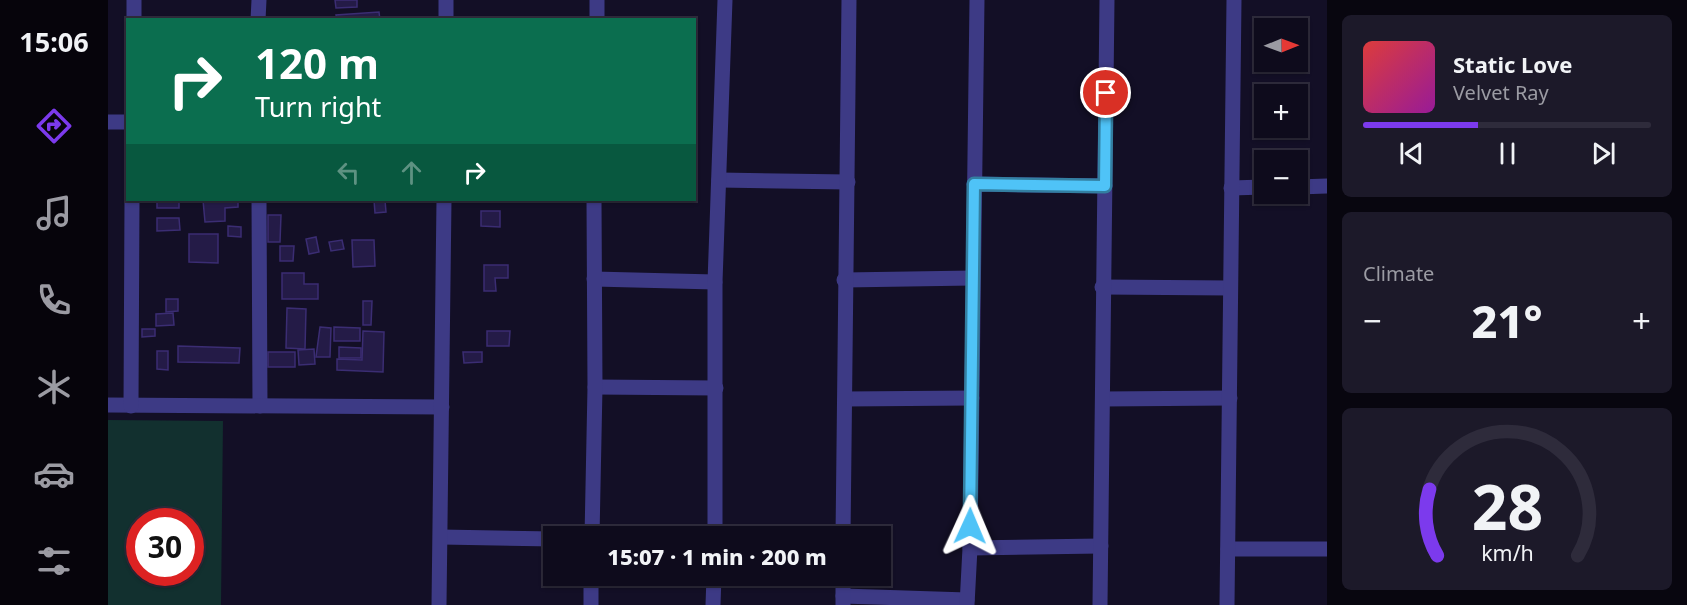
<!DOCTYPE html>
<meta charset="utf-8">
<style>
body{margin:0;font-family:"Noto Sans",sans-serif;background:#1c1929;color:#f1f3f6;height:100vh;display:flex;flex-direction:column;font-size:22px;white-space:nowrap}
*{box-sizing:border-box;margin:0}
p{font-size:20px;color:#9b9ba3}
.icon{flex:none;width:33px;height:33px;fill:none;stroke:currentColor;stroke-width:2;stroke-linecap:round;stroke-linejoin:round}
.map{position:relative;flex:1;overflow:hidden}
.details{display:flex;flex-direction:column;gap:15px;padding:15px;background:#08060f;width:360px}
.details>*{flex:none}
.top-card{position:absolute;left:18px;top:18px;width:570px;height:183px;border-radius:0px;box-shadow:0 2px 4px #0004,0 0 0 2px #2e2b3b;background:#0b6e4f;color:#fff;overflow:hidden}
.needle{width:39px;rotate:89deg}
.buttons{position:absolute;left:1146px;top:18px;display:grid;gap:12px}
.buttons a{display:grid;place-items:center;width:54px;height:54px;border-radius:0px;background:#0e0b1c;box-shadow:0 2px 4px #0004,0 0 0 2px #2e2b3b;font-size:30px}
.speed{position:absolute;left:18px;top:508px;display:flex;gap:12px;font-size:30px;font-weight:700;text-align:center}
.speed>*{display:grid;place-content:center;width:78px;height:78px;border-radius:50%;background:#0e0b1c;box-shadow:0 2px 4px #0004,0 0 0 2px #2e2b3b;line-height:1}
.speed .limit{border:9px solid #d22;background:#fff;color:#111}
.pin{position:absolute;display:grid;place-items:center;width:51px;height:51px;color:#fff;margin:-26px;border:3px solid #fff;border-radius:50%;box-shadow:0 2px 6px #0007}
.me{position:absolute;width:66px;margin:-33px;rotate:1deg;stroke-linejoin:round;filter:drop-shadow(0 0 4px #0008)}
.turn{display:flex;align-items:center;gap:21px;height:126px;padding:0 30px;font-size:27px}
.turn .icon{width:78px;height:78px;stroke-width:2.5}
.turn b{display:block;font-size:42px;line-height:51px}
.lanes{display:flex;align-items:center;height:57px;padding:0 30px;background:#0003;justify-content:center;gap:30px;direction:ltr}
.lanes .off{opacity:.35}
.big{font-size:45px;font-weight:800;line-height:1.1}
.details .tile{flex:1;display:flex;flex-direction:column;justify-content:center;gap:9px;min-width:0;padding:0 21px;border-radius:9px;background:#1c1929}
.details .dial{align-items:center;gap:0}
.dial svg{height:156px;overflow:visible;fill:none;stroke:#2e2b3b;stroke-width:7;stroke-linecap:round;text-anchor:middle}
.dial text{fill:#f1f3f6;stroke:none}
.song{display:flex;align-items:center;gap:18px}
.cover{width:72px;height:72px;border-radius:9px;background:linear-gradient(135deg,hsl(0 70% 55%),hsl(300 70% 35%))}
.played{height:6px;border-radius:3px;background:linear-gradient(90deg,#7c3aed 40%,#2e2b3b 40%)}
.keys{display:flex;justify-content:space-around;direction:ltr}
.heat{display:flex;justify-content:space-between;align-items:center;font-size:33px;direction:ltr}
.trip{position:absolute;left:435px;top:526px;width:348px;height:60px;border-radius:0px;background:#0e0b1c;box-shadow:0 2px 4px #0004,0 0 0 2px #2e2b3b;font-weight:800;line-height:60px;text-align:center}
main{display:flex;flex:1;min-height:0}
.dock{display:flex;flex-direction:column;width:108px;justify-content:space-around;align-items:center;background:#06040b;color:#9b9ba3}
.dock .icon{width:42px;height:42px}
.dock .selected{color:#7c3aed}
.dock b{font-size:27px;color:#f1f3f6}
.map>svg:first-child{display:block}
.green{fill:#12302f;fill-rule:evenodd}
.building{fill:#241b47;stroke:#3b2d73;stroke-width:1.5}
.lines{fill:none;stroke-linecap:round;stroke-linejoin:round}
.minor{stroke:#3d3a85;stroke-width:15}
.tertiary{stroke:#3d3a85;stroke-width:15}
.route-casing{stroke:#337fa1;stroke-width:15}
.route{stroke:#4fc3f7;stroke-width:10}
</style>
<main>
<nav class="dock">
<b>15:06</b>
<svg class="icon selected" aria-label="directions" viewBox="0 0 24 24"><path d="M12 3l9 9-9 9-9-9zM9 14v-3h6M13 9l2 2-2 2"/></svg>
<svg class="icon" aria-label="music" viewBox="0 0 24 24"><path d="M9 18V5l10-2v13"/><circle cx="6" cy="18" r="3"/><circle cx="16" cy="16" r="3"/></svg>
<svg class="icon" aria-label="phone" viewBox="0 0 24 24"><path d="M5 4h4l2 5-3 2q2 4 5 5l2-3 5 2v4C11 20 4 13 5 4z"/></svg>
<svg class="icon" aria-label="climate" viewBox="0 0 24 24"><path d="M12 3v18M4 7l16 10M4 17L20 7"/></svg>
<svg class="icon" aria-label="car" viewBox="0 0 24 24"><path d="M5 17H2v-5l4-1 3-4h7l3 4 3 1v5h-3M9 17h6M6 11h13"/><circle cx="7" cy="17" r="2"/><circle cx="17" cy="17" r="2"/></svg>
<svg class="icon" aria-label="filters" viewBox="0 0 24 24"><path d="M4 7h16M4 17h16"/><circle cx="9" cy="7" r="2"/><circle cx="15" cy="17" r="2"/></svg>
</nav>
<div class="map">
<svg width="1219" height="605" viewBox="0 0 1219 605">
<rect width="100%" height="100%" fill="#130f26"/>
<!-- green -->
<path class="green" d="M0,420L115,421L113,605H0ZM32,522H82V573H32Z"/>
<!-- building -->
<g class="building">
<polygon points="227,0 249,0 249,7 228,8"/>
<polygon points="271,12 272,20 229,20 228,15"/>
<rect x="49" y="200" width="22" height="8"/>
<polygon points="95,200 130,200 130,207 117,208 117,221 97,222"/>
<polygon points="266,200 277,200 278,212 267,213"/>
<polygon points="373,211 392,211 392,227 373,226"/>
<polygon points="160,215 173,215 172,242 160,242"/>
<polygon points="49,218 71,218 72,230 49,231"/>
<polygon points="120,226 133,227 133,237 120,236"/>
<polygon points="81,234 110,234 110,263 81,262"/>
<polygon points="208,237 211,252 201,254 198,239"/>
<polygon points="234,240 236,249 223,251 221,242"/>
<polygon points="244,240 266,240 267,266 245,267"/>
<polygon points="172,246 186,246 185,261 172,261"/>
<polygon points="376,265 400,265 400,278 387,278 388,291 376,291"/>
<polygon points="174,273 196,273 196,284 210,284 210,299 174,299"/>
<polygon points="58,299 70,299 70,311 58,312"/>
<polygon points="255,301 264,301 263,325 255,325"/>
<polygon points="179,308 198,309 197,349 178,348"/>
<polygon points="65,313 66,325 48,326 48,314"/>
<polygon points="212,327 223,328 222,357 208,357"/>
<polygon points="226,327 252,328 252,341 226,341"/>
<polygon points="34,329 47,329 47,336 34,337"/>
<polygon points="255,331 276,332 275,372 229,370 229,359 254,360"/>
<polygon points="379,331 402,331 401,346 379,346"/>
<polygon points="70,346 132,348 131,363 70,362"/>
<polygon points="231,347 253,348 253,358 231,358"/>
<polygon points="206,349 207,364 191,365 190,350"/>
<polygon points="49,351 60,351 60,370 49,369"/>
<rect x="160" y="352" width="27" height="15"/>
<polygon points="355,352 374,352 374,362 356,363"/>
</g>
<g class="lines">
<!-- minor -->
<g class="minor">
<polyline points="26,20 26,0"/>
<polyline points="150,20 151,0"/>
<polyline points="489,20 489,0"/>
<polyline points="0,122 20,122"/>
<polyline points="611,180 740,182"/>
<polyline points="866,184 997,186"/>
<polyline points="1190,187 1219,186"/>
<polyline points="1123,188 1156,187"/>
<polyline points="151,200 152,406"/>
<polyline points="486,279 607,282"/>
<polyline points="736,280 865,278"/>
<polyline points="994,287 1122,288"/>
<polyline points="487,387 608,388"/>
<polyline points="737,399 864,398"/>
<polyline points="995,399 1122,398"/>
<polyline points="0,405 334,407"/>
<polyline points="23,406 24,200"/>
<polyline points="333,537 446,539"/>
<polyline points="484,537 487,387 486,200"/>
<polyline points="607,537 607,282 617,0"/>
<polyline points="735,537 741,0"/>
<polyline points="862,548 993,546"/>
<polyline points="1120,549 1219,549"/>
<polyline points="735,596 859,600"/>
<polyline points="483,605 483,576"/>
<polyline points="605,605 606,576"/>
<polyline points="735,605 735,576"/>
<polyline points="859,605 862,548 869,0"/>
<polyline points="992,605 999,0"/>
<polyline points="1119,605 1126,0"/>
</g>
<!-- tertiary -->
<g class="tertiary">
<polyline points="338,20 338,0"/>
<polyline points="331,605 336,200"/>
</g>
</g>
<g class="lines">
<defs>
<polyline id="route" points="862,526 866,184 997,186 998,93"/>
</defs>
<!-- route casing -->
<use href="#route" class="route-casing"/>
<!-- route -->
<use href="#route" class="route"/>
</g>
</svg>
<div class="buttons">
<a><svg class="needle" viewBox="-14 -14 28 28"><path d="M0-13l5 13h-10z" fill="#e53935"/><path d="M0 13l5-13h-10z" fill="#9b9ba3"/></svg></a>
<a>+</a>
<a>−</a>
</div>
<div class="speed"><div class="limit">30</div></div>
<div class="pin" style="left:998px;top:93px;background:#d93025"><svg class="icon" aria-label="arrive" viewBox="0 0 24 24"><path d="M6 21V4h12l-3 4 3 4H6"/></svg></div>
<svg class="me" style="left:862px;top:526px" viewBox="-20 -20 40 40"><path d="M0-17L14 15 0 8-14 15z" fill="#4fc3f7" stroke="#fff" stroke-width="4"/></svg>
<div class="trip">15:07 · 1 min · 200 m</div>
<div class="top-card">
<div class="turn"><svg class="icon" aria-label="right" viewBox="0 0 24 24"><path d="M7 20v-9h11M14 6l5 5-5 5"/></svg><div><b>120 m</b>Turn right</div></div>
<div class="lanes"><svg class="icon off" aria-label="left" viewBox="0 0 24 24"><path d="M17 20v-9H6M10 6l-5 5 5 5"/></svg><svg class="icon off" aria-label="ahead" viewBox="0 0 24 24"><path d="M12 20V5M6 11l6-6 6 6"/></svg><svg class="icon" aria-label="right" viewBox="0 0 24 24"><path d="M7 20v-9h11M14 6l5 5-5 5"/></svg></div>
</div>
</div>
<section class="details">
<div class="tile">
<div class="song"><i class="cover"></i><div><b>Static Love</b><p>Velvet Ray</p></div></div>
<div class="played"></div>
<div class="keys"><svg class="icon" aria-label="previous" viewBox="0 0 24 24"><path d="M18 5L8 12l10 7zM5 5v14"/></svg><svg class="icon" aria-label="pause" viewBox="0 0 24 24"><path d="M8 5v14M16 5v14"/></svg><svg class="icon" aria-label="next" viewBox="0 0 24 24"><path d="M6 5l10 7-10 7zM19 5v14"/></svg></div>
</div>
<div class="tile"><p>Climate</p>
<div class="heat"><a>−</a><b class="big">21°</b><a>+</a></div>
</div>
<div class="tile dial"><svg viewBox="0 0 100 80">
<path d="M14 69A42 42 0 1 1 86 69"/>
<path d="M14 69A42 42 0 0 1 10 35" stroke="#7c3aed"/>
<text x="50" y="56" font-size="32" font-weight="700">28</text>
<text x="50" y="72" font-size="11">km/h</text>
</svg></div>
</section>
</main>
